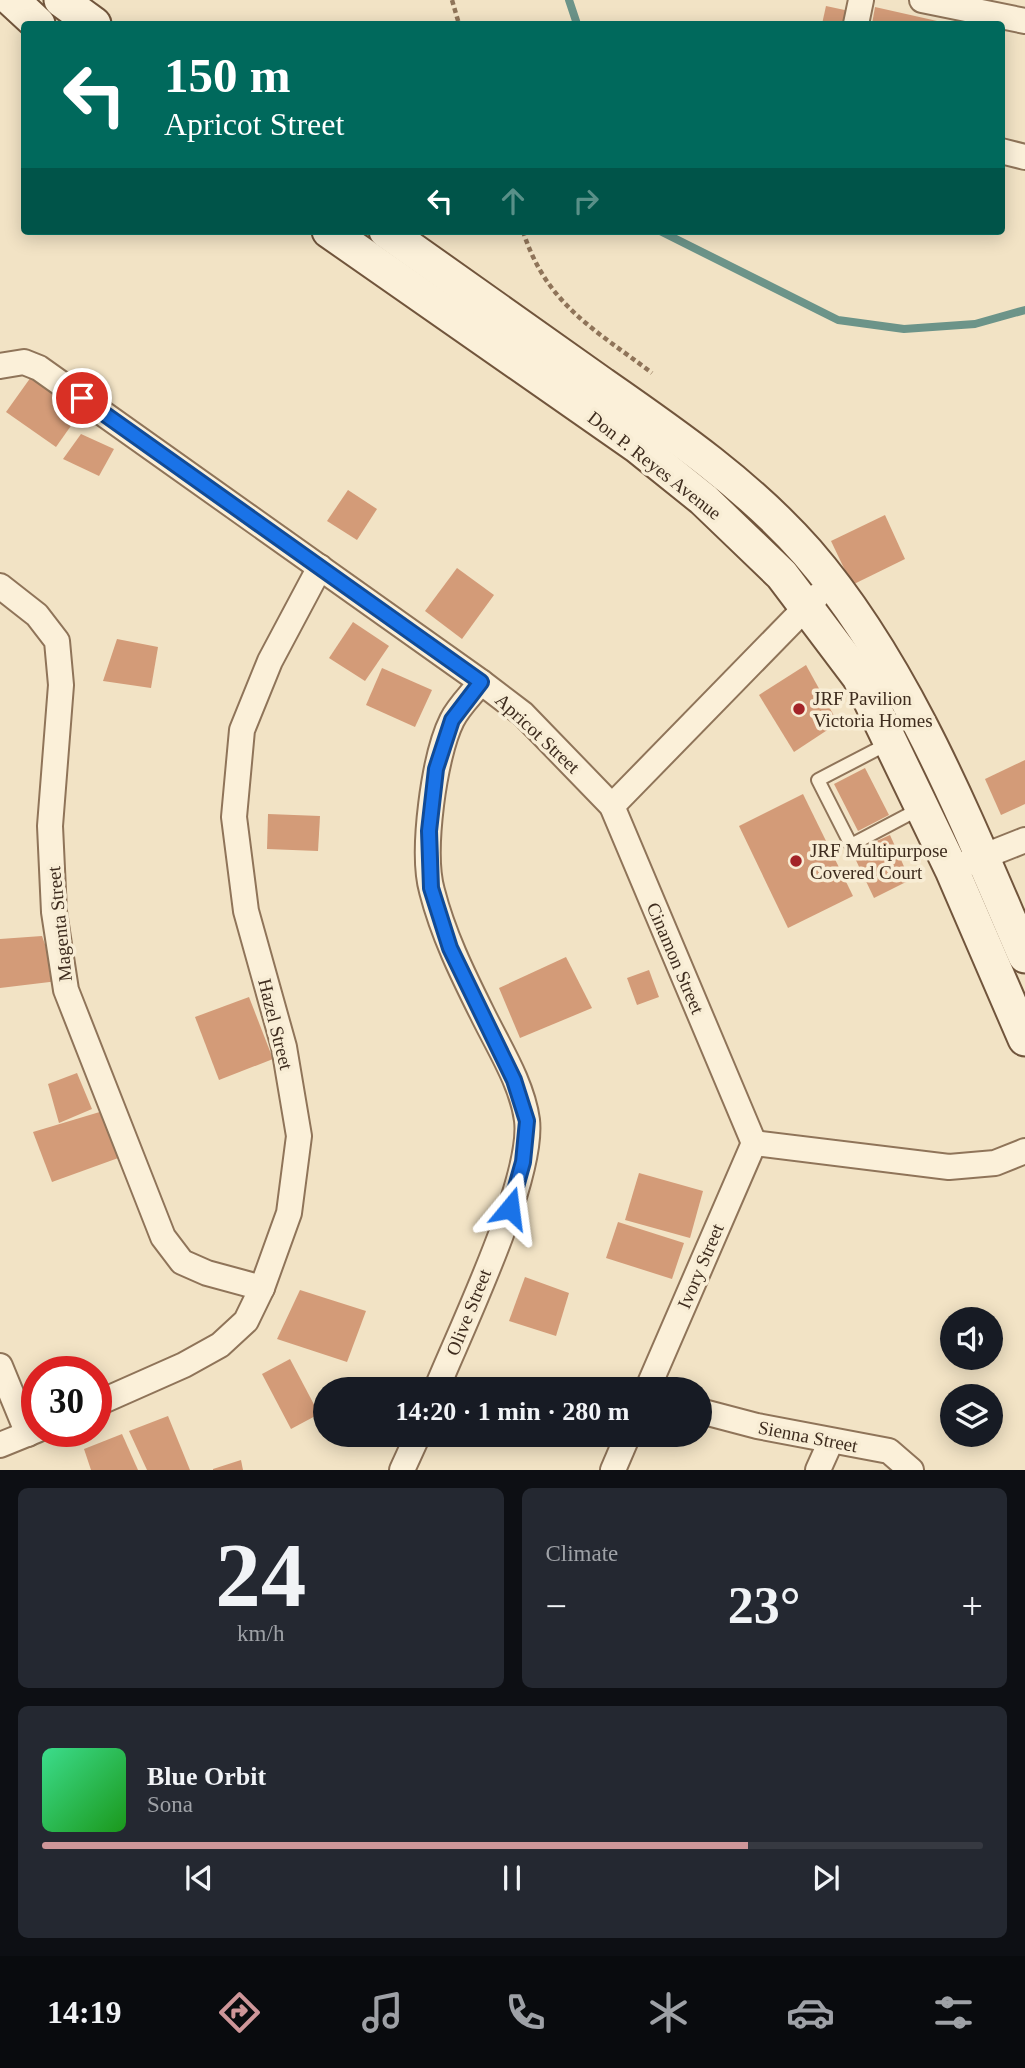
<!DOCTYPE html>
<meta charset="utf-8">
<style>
body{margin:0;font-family:Georgia,serif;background:#242831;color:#f1f3f6;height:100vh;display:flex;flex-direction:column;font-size:26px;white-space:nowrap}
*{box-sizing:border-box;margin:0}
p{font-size:23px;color:#9ea1a6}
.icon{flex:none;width:38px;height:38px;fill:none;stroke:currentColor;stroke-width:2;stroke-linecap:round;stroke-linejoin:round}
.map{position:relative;height:1470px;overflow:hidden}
.drawer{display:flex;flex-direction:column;gap:18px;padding:18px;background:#0d0f14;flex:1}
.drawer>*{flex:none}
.hud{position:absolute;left:21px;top:21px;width:984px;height:214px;border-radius:7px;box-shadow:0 4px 18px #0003;background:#00695c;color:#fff;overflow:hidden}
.controls{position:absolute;left:940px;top:1307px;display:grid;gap:14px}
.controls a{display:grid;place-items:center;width:63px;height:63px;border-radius:50%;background:#171b24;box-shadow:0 4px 18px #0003;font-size:35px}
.speed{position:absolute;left:21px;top:1356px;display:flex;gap:14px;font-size:35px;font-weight:700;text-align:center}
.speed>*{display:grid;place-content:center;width:91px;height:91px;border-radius:50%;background:#171b24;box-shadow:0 4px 18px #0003;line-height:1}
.speed .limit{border:10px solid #d22;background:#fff;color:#111}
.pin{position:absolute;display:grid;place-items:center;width:60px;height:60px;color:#fff;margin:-30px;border:4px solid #fff;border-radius:50%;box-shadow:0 2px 7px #0007}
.me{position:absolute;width:77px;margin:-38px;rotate:16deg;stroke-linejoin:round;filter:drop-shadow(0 0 5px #0008)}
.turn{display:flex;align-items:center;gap:24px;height:147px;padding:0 28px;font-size:32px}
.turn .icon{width:91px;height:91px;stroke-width:2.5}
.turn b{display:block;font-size:49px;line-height:60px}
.lanes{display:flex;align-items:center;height:66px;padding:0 28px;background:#0003;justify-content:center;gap:35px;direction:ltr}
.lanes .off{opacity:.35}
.big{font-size:52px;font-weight:600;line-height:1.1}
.drawer .tile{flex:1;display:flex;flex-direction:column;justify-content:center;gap:10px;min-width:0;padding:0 24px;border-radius:10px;background:#242831}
.drawer .dial{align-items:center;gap:0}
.dial b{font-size:91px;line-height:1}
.song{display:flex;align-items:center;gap:21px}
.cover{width:84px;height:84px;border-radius:10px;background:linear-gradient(135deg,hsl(150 70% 55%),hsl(120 70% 35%))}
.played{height:7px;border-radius:4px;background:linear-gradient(90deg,#ce9699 75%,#363941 75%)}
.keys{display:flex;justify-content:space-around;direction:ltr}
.heat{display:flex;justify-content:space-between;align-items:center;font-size:38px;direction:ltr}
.drawer .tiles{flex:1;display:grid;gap:18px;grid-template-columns:1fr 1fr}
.tile:last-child{grid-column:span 2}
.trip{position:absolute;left:313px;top:1377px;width:399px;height:70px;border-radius:35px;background:#171b24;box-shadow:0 4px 18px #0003;font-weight:600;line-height:70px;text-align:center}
.menu{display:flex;height:112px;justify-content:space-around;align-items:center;background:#090b0e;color:#9ea1a6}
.menu .icon{width:49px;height:49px}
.menu .on{color:#ce9699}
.menu b{font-size:32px;color:#f1f3f6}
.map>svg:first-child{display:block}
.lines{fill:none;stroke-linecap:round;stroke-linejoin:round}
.stream{stroke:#6c9489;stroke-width:8}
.building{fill:#d39b78}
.lane-casing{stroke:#8f7459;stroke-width:16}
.street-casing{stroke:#8f7459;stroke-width:28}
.secondary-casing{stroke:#71553c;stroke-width:37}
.path{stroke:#8f7459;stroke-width:4.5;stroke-dasharray:5 3.5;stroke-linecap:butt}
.lane{stroke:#fbf0d9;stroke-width:12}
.street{stroke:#fbf0d9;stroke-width:24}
.secondary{stroke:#fbf0d9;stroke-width:33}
.route-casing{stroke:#114b97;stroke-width:18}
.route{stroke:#1a73e8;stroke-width:12}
.poi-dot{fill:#a32428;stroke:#f8edd5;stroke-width:2.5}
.labels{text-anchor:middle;stroke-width:7;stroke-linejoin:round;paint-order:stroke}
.street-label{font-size:19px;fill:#3e2c1e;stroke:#f8edd5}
.poi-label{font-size:19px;fill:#3e2c1e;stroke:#f8edd5;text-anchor:start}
</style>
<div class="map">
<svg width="1025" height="1470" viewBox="0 0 1025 1470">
<rect width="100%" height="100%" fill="#f2e3c5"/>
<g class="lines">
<!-- stream -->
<g class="stream">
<polyline points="569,0 577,24"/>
<polyline points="660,231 838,320 904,329 975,324 1025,310"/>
</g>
</g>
<!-- building -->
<g class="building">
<polygon points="826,6 854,12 851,24 822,24"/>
<polygon points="875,7 946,23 946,24 872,24"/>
<polygon points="31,377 80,413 56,447 6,412"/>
<polygon points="81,434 114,449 99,476 63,459"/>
<polygon points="348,490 377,509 357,540 327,521"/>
<polygon points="885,515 905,559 852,585 831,541"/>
<polygon points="457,568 494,595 462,639 425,611"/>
<polygon points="353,622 389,646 365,681 329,658"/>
<polygon points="117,639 158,647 151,688 103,681"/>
<polygon points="806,665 838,723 794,752 759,695"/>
<polygon points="382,668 432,690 415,727 366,705"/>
<polygon points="1025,760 1025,804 1001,815 985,779"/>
<polygon points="865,768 889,815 858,831 834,784"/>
<polygon points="803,794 853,896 788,928 739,826"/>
<polygon points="268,814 320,816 318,851 267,849"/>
<polygon points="890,835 910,880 874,898 852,852"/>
<polygon points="42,936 58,981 0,988 0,939"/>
<polygon points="566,957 592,1008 520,1038 499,988"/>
<polygon points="649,970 659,997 637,1005 627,978"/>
<polygon points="249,997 273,1059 219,1080 195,1017"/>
<polygon points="77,1073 92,1109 59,1123 48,1084"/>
<polygon points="103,1111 121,1157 52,1182 33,1132"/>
<polygon points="639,1173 703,1191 690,1238 625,1220"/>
<polygon points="618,1222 684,1243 672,1279 606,1258"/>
<polygon points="525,1277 569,1293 556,1336 509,1321"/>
<polygon points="300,1290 366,1311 347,1362 277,1339"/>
<polygon points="290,1359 319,1414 291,1429 262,1374"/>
<polygon points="168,1416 190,1470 147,1470 129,1431"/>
<polygon points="122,1434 138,1470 91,1470 84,1449"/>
<polygon points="241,1460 243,1470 213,1470 213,1469"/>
</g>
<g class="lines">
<defs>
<polyline id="lane" points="891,742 818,780 851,845 921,808"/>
<g id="street">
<polyline points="922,0 1025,21"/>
<polyline points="856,24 861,0"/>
<polyline points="1001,151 1025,157"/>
<polyline points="0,366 24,362 39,368 481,682 523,714 612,806 754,1143"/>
<polyline points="0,586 37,615 57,641 61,685 50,826 54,912 66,990 163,1237 182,1262 207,1273 262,1288"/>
<polyline points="612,806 817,596"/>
<polyline points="967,863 1025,840"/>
<polyline points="754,1143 949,1167 995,1163 1025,1151"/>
<polyline points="0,1366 28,1434"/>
<path d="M436,1390C461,1329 534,1179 527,1120C522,1083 498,1046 482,1013C462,973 443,934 432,891C421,852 434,756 452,720C459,706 472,694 481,682"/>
<polyline points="647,1390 754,1143"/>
<polyline points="96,1404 184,1365 220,1345 246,1321 262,1288 289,1213 299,1136 284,1047 246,911 234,817 242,730 270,661 320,567"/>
<polyline points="700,1411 757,1426 889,1451 911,1470"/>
<polyline points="0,1445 37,1430"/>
<polyline points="402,1470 418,1435"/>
<polyline points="613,1470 628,1435"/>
<polyline points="818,1470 831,1441"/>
</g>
<g id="secondary">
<polyline points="12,0 38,24"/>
<polyline points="61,0 94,24"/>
<polyline points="329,231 637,446 703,499 782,575 859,677 952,870 1025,1039"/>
<path d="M386,231C458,282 530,333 602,384C674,434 749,486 807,552C905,665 966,820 1025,956"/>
</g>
</defs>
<!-- lane casing -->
<use href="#lane" class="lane-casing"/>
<!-- street casing -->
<use href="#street" class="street-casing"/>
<!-- secondary casing -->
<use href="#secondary" class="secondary-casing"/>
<!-- path -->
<g class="path">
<polyline points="452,0 459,24"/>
<path d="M523,231C546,304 594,329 652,373"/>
</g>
<!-- lane -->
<use href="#lane" class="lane"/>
<!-- street -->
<use href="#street" class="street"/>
<!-- secondary -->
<use href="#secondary" class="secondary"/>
</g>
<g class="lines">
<defs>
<polyline id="route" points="82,398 481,682 452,720 436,769 429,831 431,888 450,948 514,1080 527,1121 523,1162 510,1208"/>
</defs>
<!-- route casing -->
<use href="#route" class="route-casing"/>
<!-- route -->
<use href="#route" class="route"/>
</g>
<!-- markers -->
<g class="poi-dot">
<circle cx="799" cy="709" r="7"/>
<circle cx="796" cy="861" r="7"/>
</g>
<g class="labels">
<!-- street labels -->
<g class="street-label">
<text transform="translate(655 465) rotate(38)" y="7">Don P. Reyes Avenue</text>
<text transform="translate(538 733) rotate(43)" y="7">Apricot Street</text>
<text transform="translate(59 924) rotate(-96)" y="7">Magenta Street</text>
<text transform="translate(676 958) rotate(67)" y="7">Cinamon Street</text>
<text transform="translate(276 1024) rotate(76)" y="7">Hazel Street</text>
<text transform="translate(700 1266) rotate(-67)" y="7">Ivory Street</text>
<text transform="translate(468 1312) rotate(-68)" y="7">Olive Street</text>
<text transform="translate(808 1436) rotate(11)" y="7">Sienna Street</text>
</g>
<!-- poi labels -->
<g class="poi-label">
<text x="813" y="705">JRF Pavilion<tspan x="813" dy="22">Victoria Homes</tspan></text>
<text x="810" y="857">JRF Multipurpose<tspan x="810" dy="22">Covered Court</tspan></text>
</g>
</g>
</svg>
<div class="controls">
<a><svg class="icon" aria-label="sound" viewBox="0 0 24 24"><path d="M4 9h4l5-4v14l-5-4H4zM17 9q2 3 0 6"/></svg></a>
<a><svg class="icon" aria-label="layers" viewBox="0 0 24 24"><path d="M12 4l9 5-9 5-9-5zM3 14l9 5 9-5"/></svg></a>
</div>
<div class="speed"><div class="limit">30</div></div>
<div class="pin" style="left:82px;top:398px;background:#d93025"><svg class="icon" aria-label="arrive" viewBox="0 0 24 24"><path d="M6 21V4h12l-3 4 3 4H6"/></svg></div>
<svg class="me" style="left:510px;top:1208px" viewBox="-20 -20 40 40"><path d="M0-17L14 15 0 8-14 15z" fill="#1a73e8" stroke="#fff" stroke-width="4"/></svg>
<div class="trip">14:20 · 1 min · 280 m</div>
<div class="hud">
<div class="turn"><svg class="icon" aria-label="left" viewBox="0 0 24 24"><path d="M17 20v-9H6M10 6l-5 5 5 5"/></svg><div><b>150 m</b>Apricot Street</div></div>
<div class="lanes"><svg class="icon" aria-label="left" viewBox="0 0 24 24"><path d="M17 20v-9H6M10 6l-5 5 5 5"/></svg><svg class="icon off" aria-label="ahead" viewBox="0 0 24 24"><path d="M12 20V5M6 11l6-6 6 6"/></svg><svg class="icon off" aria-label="right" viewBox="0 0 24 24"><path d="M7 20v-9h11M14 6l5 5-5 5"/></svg></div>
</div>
</div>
<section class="drawer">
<div class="tiles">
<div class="tile dial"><b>24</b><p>km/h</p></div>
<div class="tile"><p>Climate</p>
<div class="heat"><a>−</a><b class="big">23°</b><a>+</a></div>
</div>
<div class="tile">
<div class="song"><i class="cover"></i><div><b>Blue Orbit</b><p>Sona</p></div></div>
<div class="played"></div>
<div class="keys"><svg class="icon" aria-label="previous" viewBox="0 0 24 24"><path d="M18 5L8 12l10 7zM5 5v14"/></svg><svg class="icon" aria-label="pause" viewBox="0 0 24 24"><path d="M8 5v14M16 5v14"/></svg><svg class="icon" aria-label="next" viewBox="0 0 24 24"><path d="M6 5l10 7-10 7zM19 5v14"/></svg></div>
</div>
</div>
</section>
<nav class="menu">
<b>14:19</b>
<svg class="icon on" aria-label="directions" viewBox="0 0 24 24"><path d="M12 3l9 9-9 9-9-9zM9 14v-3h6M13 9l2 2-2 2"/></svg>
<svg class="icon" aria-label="music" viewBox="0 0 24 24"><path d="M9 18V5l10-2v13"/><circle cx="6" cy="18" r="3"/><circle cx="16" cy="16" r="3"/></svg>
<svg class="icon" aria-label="phone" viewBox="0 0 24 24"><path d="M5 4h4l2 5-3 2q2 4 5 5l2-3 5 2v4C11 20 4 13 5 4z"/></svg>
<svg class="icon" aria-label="climate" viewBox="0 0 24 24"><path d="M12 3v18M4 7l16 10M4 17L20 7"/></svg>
<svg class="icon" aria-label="car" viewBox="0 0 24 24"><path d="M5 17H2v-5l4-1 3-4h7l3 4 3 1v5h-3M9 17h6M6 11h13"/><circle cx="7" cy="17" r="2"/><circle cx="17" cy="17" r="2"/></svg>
<svg class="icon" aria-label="filters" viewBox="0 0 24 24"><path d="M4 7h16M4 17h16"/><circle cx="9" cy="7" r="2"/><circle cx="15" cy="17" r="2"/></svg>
</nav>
